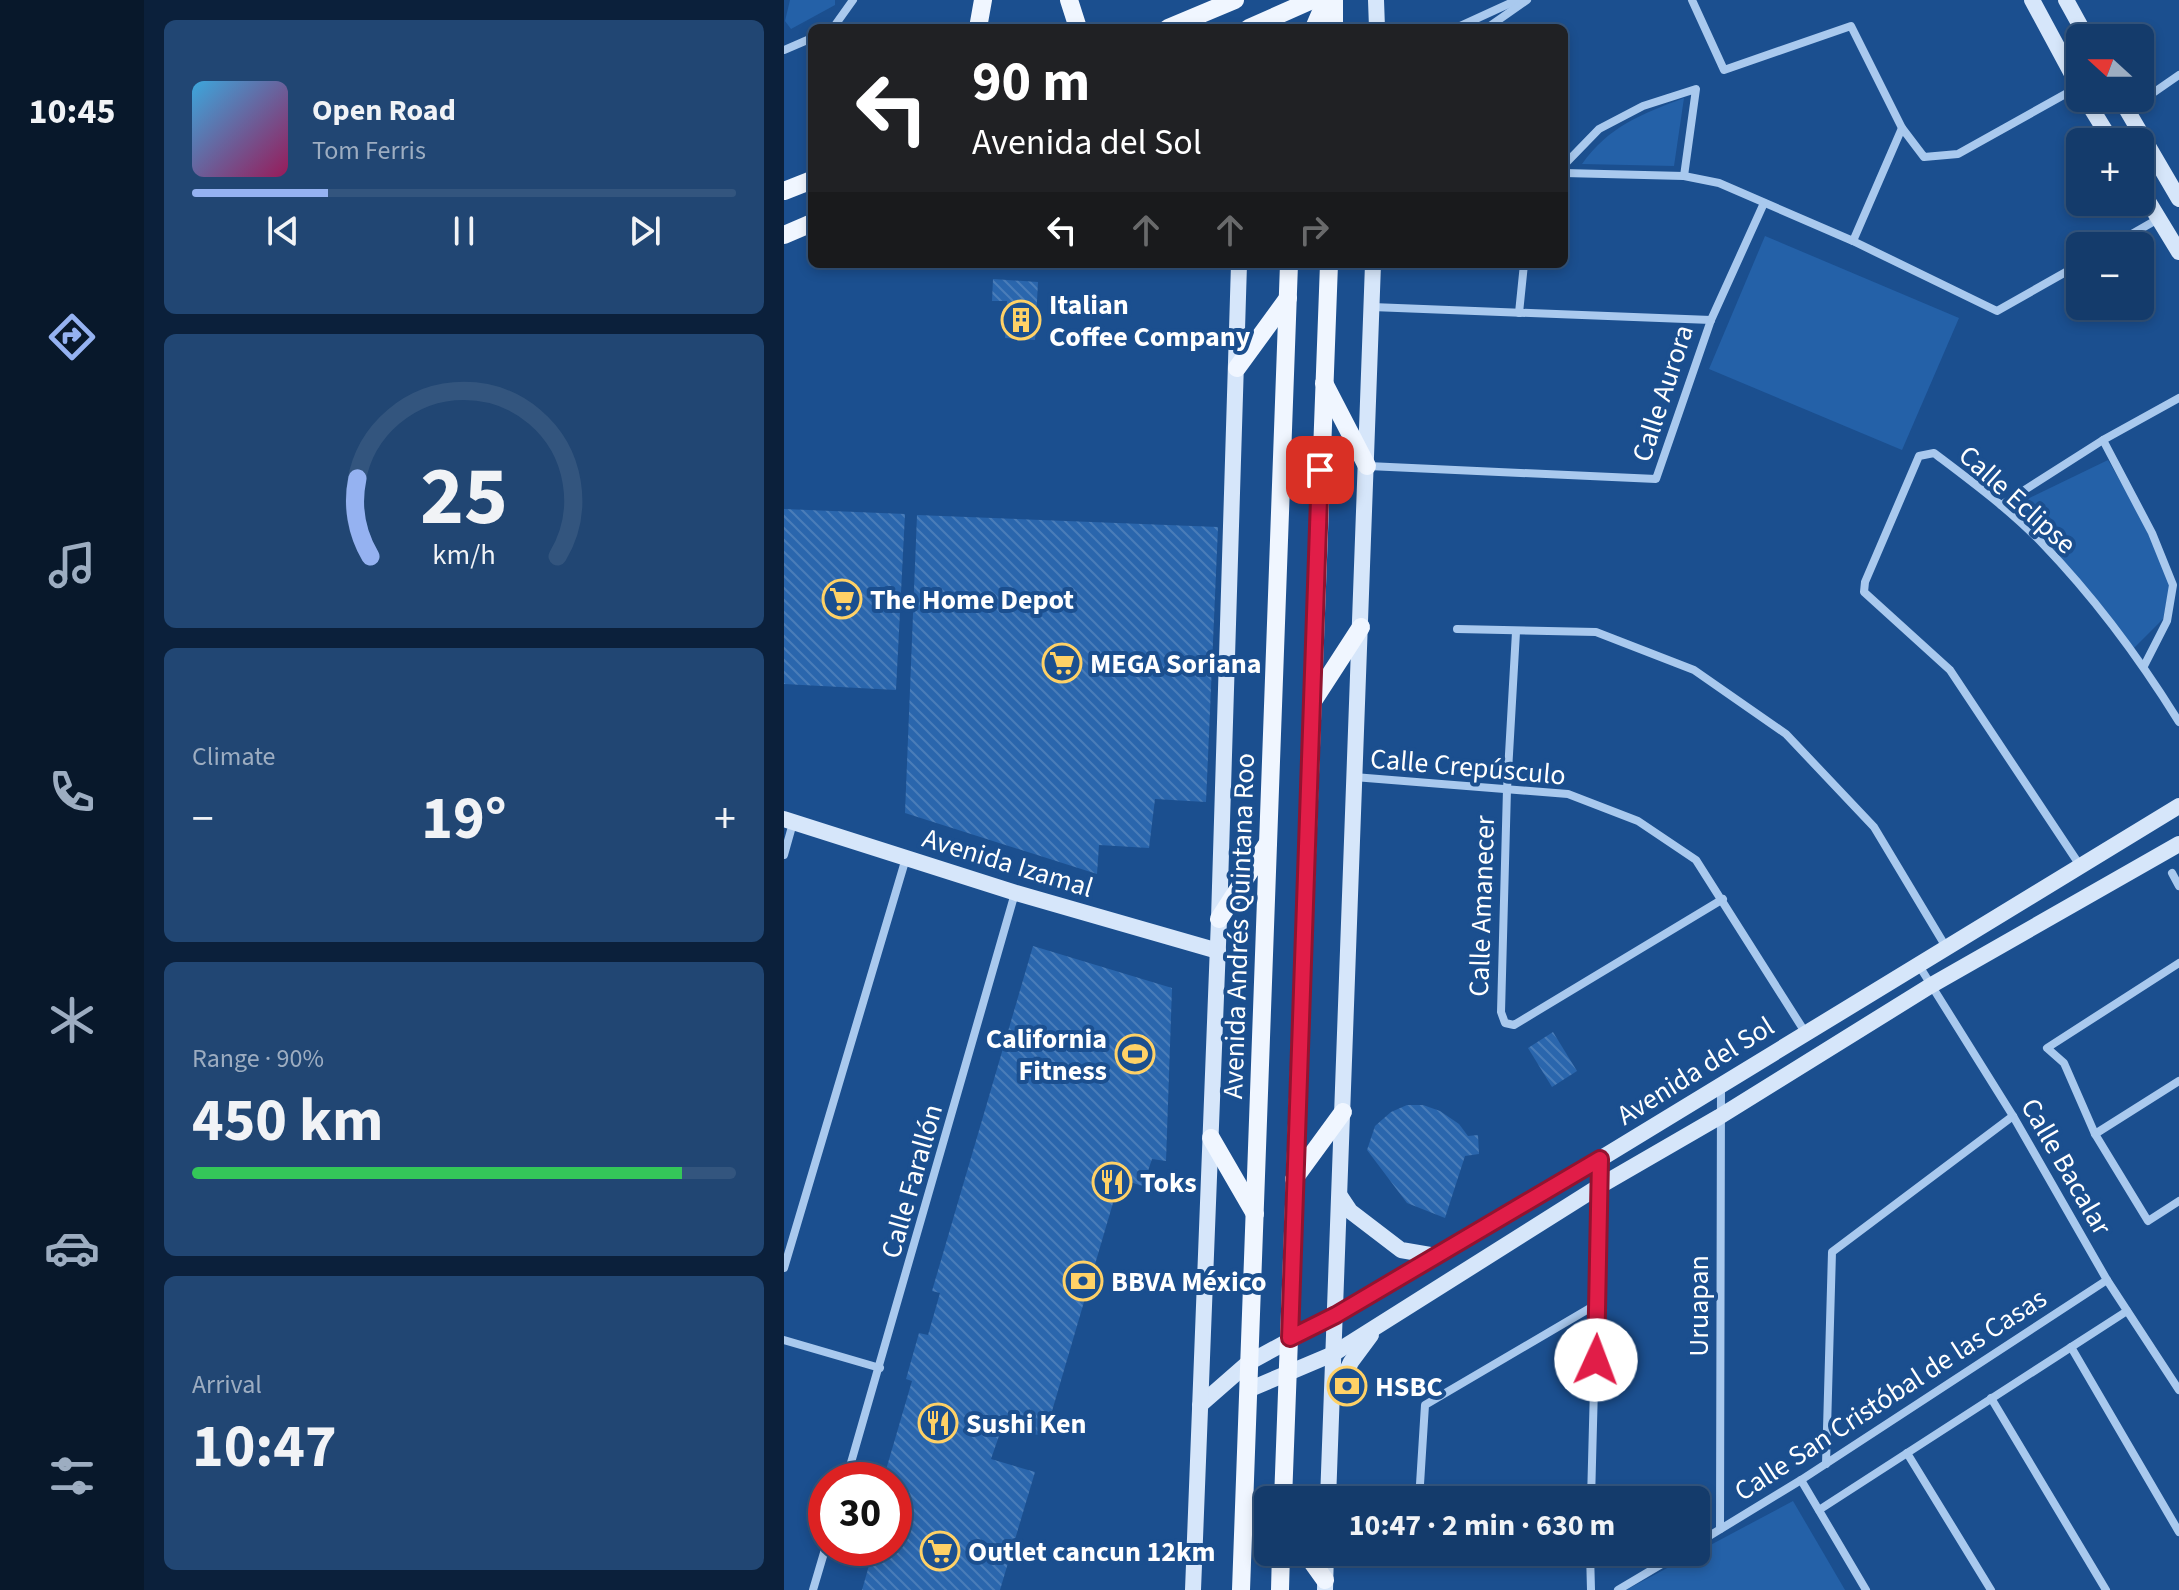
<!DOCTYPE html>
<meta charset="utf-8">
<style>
body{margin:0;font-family:"Source Sans 3",sans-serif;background:#214673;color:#f1f3f6;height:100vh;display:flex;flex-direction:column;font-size:30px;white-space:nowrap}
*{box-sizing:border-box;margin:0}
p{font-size:26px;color:#9dadc1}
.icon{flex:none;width:44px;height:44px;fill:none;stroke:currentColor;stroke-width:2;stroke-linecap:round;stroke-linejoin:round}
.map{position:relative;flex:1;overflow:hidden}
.panel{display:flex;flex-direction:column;gap:20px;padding:20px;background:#0b203b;width:640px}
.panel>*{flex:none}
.guide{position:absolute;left:24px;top:24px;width:760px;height:244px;border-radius:12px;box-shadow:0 4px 12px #0003,0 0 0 2px #33557e;background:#202124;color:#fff;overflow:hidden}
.needle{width:52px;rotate:291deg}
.fabs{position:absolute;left:1282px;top:24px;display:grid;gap:16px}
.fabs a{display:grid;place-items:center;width:88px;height:88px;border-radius:12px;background:#143b6b;box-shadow:0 4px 12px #0003,0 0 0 2px #33557e;font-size:40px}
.speed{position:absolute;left:24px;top:1462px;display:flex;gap:16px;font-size:40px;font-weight:700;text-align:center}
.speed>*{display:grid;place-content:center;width:104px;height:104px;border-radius:50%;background:#143b6b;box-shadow:0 4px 12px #0003,0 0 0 2px #33557e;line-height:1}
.speed .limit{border:12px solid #d22;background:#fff;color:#111}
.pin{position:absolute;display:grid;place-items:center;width:68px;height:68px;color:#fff;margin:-34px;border-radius:16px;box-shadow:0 4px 12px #0006}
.me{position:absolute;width:88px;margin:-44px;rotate:2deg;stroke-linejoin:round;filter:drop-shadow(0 0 6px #0008)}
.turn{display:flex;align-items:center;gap:28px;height:168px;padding:0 32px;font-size:36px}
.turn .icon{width:104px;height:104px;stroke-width:2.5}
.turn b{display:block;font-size:56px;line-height:68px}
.lanes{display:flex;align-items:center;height:76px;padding:0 32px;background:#0003;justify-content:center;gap:40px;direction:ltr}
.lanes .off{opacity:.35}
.big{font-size:60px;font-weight:700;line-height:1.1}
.panel .tile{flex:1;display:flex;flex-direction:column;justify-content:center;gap:12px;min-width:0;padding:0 28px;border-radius:12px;background:#214673}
.panel .dial{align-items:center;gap:0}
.dial svg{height:208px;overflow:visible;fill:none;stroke:#33557e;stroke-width:7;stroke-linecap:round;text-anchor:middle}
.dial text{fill:#f1f3f6;stroke:none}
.song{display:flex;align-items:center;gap:24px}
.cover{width:96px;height:96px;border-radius:12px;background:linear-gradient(135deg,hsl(200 70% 55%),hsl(330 70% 35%))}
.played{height:8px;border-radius:4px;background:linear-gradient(90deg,#95b2f1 25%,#33557e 25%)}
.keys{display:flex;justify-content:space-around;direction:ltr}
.heat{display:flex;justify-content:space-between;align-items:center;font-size:44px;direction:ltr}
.charge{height:12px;border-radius:6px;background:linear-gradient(90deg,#34c759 90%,#33557e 0)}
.trip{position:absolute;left:470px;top:1486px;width:456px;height:80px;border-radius:12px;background:#143b6b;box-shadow:0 4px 12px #0003,0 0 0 2px #33557e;font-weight:700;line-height:80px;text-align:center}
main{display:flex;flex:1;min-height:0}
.dock{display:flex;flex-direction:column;width:144px;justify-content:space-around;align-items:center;background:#08182b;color:#9dadc1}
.dock .icon{width:56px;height:56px}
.dock .on{color:#95b2f1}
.dock b{font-size:36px;color:#f1f3f6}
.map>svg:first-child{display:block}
.green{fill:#2461a8}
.building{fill:url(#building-back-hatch)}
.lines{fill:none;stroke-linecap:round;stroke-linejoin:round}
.street{stroke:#a9c9ee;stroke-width:8}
.secondary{stroke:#d6e6fa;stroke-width:16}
.primary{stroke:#f0f6ff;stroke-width:18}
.route-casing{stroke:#92132f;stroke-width:20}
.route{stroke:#e11d48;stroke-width:14}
.labels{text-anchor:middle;stroke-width:8;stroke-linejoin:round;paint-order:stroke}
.poi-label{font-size:28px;font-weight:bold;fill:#fff;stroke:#1b4f8f;text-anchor:start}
.street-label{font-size:28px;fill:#fff;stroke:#1b4f8f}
</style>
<main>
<nav class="dock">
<b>10:45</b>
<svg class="icon on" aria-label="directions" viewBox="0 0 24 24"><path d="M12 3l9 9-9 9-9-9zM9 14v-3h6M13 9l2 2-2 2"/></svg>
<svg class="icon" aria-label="music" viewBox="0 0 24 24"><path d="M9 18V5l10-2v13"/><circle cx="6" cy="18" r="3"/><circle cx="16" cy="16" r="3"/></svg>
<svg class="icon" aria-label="phone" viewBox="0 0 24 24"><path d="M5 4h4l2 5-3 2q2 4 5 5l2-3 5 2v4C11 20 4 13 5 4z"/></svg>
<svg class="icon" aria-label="climate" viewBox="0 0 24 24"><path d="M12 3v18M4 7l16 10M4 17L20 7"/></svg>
<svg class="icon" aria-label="car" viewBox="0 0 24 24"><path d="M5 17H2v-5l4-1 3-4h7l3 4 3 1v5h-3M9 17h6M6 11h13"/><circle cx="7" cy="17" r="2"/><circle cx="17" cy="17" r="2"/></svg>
<svg class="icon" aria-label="filters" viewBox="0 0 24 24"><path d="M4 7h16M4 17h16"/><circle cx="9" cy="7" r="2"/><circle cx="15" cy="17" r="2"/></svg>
</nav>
<section class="panel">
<div class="tile">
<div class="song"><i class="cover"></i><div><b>Open Road</b><p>Tom Ferris</p></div></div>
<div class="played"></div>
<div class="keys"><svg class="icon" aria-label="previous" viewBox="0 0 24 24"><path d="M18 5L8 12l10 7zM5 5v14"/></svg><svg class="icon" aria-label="pause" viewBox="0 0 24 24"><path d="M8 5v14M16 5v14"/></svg><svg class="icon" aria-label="next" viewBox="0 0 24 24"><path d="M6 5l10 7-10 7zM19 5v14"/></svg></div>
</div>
<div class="tile dial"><svg viewBox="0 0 100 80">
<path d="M14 69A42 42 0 1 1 86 69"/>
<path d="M14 69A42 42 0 0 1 9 39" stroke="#95b2f1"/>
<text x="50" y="56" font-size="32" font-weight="700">25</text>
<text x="50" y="72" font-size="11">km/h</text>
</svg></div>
<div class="tile"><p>Climate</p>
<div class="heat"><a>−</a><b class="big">19°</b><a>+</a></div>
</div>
<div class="tile"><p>Range · 90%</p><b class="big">450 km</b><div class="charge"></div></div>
<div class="tile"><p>Arrival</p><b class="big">10:47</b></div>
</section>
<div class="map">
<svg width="1395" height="1590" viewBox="0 0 1395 1590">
<defs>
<pattern id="building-back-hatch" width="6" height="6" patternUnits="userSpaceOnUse" patternTransform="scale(2)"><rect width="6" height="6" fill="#2a66ad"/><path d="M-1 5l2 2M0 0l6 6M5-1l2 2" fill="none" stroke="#4a7db9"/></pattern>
</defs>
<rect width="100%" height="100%" fill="#1b4f8f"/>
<!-- green -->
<g class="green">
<polygon points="6,0 51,0 51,5 7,29 1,21"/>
<path d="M900,98L890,166L798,164C825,126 858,114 900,98Z"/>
<polygon points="981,236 1175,318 1118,450 925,369"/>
<polygon points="1324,460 1366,533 1386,585 1379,619 1350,648 1238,510 1237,502"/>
<polygon points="1009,1501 1061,1590 842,1590"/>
</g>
<!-- building -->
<g class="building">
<polygon points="209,279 254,282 251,340 221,338 223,301 208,301"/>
<polygon points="0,509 121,514 112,690 0,684"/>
<polygon points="133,515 434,527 422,802 371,799 365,848 315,845 313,874 121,813"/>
<polygon points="249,946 388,988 382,1161 368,1159 359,1186 336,1179 261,1435 216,1433 207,1459 251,1472 216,1590 78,1590 90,1548 110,1548 110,1480 99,1480 128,1381 122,1379 135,1333 144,1335 156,1293 148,1291"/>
<polygon points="769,1032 793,1071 768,1087 744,1048"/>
<polygon points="623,1105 639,1105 656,1111 675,1124 684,1136 694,1135 695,1154 681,1156 661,1218 623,1203 583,1150 591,1126 607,1112"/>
</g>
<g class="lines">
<!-- street -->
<g class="street">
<polyline points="908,0 940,70 1067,26 1118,128"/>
<polyline points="49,28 69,0"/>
<polyline points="672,28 733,0"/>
<polyline points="703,28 743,0"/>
<polyline points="0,50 28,38"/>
<polyline points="1294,87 1174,154 1140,157 1118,128 1069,241 1213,311 1296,264"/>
<polyline points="1343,111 1395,75"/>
<polyline points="780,165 815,129 859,106 912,89 900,176"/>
<polyline points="780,173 900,176 935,183 1069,241"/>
<polyline points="1327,246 1374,219"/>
<polyline points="588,307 927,320"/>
<polyline points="735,313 740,264"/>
<polyline points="1319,440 1368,533 1389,585 1383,621 1360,666"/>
<polyline points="584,466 872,479 927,320 980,203"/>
<polyline points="1217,505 1319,440 1395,398"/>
<polyline points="673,629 812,632 910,670 1002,734 1090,827 1162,947"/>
<polyline points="732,632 723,789 717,1012 721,1023 730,1025 939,899"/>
<polyline points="570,777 784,794 854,821 912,860 1021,1032"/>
<polyline points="0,855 9,823"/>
<path d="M1297,867L1166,670L1080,592L1081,582L1135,456L1150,453C1187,481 1225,509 1258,543C1310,597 1356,659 1395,722"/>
<polyline points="1388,873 1395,886"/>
<polyline points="1395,963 1263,1048 1280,1063 1311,1134 1364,1221 1395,1201"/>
<polyline points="1134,964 1229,1116 1323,1280 1395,1390"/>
<polyline points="1311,1134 1395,1081"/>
<polyline points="0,1268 122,858"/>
<polyline points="0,1340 96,1368"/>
<polyline points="1287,1347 1395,1532"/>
<polyline points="1207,1398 1322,1590"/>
<polyline points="1123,1453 1207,1590"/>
<polyline points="1042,1464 1048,1252 1229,1116"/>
<polyline points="62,1480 231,893"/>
<polyline points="1017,1480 1082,1590"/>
<polyline points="635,1500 641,1405 813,1304"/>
<polyline points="807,1500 816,1161"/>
<polyline points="1035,1510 1343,1311"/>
<polyline points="936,1529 937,1086"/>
<polyline points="912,1544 1017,1480 1323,1280"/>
<polyline points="806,1552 807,1590"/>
<polyline points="29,1590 42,1546"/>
<polyline points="834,1590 898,1552"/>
</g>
<!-- secondary -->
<g class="secondary">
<polyline points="592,0 593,28"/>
<polyline points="1248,0 1296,89"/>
<polyline points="1282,0 1303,38"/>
<polyline points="1301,98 1328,142"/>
<polyline points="1336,98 1395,199"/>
<polyline points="1356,188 1395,252"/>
<polyline points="0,819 232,893 434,951"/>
<polyline points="556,1196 566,1211 617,1250 652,1256"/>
<polyline points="464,1390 549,1354 814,1187 935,1117 1146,986 1395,844"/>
<polyline points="552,1394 567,1362 587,1335"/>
<polyline points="416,1405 464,1363 552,1315 816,1159 1395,806"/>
<polyline points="544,1500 589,264"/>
<polyline points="409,1590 435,919 455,264"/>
<polyline points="541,1590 542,1552"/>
</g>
<!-- primary -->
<g class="primary">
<polyline points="285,0 294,28"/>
<polyline points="194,28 199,0"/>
<polyline points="384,28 451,0"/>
<polyline points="465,28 528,0"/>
<polyline points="530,28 542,0"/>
<polyline points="550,28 550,0"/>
<polyline points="0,191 28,180"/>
<polyline points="0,235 28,223"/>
<polyline points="453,368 504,298"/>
<polyline points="540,383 583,466"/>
<polyline points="529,701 577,627"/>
<polyline points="435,919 484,843"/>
<polyline points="427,1138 471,1214"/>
<polyline points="510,1179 559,1112"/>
<polyline points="499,1500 545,264"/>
<polyline points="521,1552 541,1580"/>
<polyline points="457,1590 505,264"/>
<polyline points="496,1590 497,1552"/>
</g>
</g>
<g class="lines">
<defs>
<polyline id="route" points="536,470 506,1338 552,1315 816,1159 812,1360"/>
</defs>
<!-- route casing -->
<use href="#route" class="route-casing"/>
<!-- route -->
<use href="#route" class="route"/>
</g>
<!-- icons -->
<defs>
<symbol id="building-ring" viewBox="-11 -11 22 22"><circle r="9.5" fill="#1b4f8f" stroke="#ffd166" stroke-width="1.5"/><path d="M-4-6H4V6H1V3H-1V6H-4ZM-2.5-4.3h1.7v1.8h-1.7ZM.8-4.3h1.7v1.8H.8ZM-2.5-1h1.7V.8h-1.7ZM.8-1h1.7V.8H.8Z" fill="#ffd166"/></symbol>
<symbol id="supermarket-ring" viewBox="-11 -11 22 22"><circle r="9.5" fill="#1b4f8f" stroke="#ffd166" stroke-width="1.5"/><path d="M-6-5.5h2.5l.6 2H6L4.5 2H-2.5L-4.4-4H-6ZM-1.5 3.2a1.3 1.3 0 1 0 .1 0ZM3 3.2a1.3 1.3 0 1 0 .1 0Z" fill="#ffd166"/></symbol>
<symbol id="stadium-ring" viewBox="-11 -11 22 22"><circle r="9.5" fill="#1b4f8f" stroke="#ffd166" stroke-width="1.5"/><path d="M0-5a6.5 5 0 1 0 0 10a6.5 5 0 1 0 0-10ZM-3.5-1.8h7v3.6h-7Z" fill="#ffd166"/></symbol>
<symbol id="restaurant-ring" viewBox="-11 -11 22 22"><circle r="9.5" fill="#1b4f8f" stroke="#ffd166" stroke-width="1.5"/><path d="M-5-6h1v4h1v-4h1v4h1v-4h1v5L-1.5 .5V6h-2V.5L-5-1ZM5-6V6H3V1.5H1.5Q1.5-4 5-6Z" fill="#ffd166"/></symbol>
<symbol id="bank-ring" viewBox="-11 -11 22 22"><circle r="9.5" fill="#1b4f8f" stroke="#ffd166" stroke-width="1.5"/><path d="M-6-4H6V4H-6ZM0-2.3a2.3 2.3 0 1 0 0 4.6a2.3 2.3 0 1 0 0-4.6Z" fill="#ffd166"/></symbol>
</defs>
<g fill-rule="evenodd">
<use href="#building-ring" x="215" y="298" width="44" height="44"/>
<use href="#supermarket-ring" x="36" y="577" width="44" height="44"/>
<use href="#supermarket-ring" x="256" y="641" width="44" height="44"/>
<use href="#stadium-ring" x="329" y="1032" width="44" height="44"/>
<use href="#restaurant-ring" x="306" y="1160" width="44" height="44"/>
<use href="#bank-ring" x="277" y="1259" width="44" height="44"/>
<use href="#bank-ring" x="541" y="1364" width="44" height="44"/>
<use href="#restaurant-ring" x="132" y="1401" width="44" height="44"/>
<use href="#supermarket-ring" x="134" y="1529" width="44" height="44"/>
</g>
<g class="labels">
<!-- poi labels -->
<g class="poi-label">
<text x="265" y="314">Italian<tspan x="265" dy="32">Coffee Company</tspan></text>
<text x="86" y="609">The Home Depot</text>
<text x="306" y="673">MEGA Soriana</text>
<text x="323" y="1048" text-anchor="end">California<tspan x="323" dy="32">Fitness</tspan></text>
<text x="356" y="1192">Toks</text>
<text x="327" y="1291">BBVA México</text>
<text x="591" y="1396">HSBC</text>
<text x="182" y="1433">Sushi Ken</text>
<text x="184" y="1561">Outlet cancun 12km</text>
</g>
<!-- street labels -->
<g class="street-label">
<text transform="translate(878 393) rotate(-72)" y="10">Calle Aurora</text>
<text transform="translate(1234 499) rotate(42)" y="10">Calle Eclipse</text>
<text transform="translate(684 766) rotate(5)" y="10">Calle Crepúsculo</text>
<text transform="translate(224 862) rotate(17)" y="10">Avenida Izamal</text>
<text transform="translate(697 906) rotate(-88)" y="10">Calle Amanecer</text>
<text transform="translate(454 926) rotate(-88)" y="10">Avenida Andrés Quintana Roo</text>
<text transform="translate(911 1070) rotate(-32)" y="10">Avenida del Sol</text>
<text transform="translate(1283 1166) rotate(60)" y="10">Calle Bacalar</text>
<text transform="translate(127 1181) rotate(-74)" y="10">Calle Farallón</text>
<text transform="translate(914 1306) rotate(-90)" y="10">Uruapan</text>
<text transform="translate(1106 1394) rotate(-33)" y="10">Calle San Cristóbal de las Casas</text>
</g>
</g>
</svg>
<div class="fabs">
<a><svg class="needle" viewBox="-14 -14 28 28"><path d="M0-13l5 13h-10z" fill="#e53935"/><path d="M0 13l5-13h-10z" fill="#9dadc1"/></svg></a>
<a>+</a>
<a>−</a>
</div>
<div class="speed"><div class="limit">30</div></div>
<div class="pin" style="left:536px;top:470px;background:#d93025"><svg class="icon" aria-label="arrive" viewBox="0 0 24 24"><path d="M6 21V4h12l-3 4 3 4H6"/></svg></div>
<svg class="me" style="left:812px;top:1360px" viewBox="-20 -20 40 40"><circle r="19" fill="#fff"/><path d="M0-13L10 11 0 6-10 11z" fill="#e11d48"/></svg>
<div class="trip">10:47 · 2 min · 630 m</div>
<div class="guide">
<div class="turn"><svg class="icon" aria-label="left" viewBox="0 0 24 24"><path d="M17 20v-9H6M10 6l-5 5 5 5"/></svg><div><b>90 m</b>Avenida del Sol</div></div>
<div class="lanes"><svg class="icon" aria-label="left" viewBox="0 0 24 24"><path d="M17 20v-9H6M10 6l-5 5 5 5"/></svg><svg class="icon off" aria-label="ahead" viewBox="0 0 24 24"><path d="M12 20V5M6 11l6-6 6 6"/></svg><svg class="icon off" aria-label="ahead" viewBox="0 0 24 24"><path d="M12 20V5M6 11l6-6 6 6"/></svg><svg class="icon off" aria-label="right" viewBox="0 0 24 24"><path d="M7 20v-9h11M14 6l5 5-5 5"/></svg></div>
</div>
</div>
</main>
